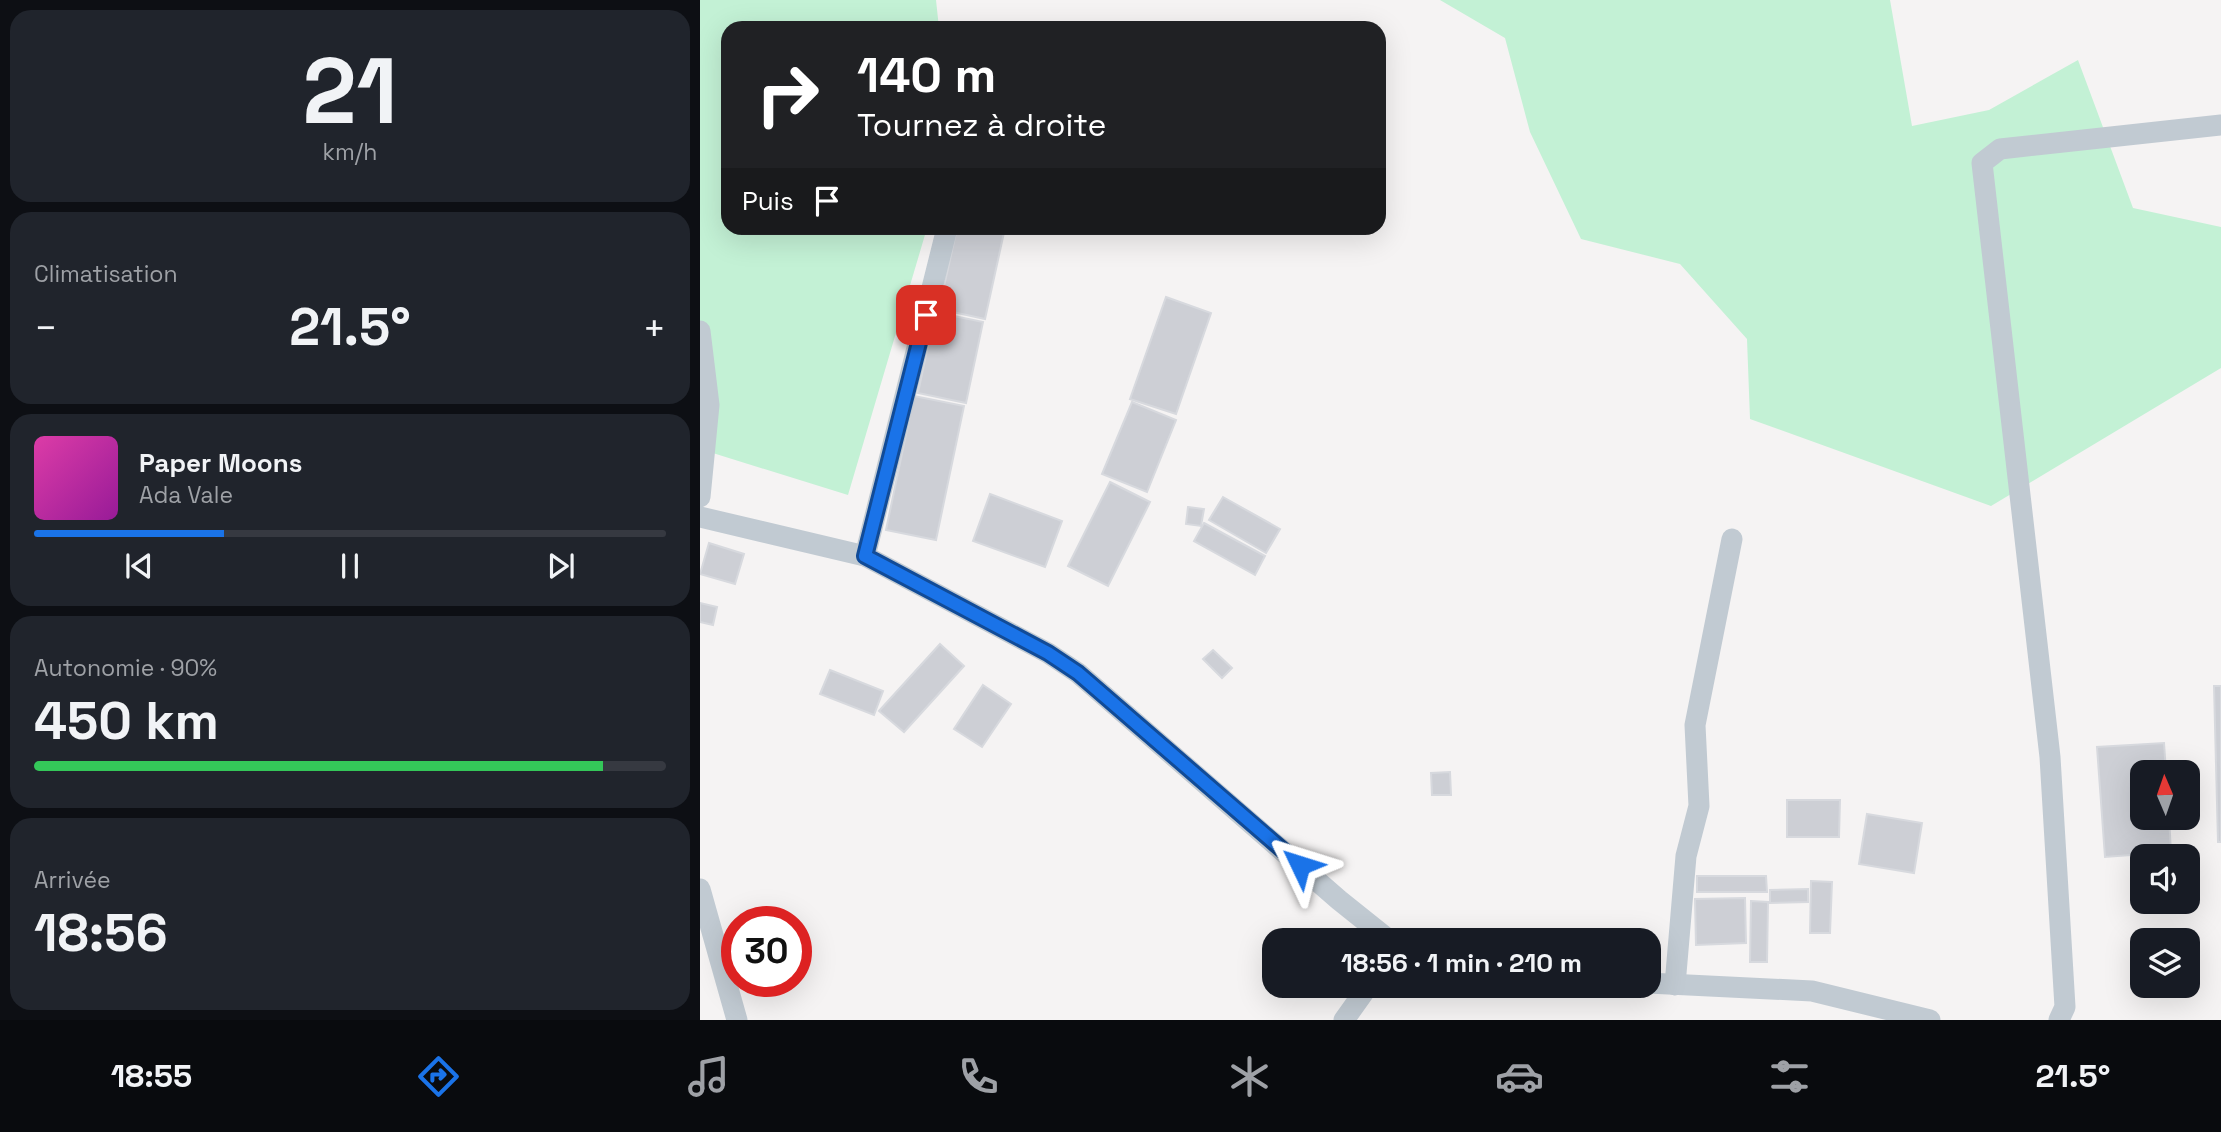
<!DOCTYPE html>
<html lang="fr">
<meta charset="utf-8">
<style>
body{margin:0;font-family:"Space Grotesk",sans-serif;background:#20242c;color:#f1f3f6;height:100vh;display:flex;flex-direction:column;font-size:26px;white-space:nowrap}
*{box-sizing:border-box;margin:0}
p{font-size:23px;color:#9ea1a6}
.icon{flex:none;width:38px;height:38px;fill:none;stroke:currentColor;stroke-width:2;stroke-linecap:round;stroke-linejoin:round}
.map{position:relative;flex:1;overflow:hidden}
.panel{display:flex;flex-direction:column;gap:10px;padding:10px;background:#0d0f14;width:700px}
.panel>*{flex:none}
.hud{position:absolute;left:21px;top:21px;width:665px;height:214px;border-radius:21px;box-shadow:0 7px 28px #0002;background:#202124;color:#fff;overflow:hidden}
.needle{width:46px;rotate:358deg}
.buttons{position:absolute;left:1430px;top:760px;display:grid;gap:14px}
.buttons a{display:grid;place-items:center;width:70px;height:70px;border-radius:14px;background:#171b24;box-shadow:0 7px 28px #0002;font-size:35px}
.speed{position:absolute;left:21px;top:906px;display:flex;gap:14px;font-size:35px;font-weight:700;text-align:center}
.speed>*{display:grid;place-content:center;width:91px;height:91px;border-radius:50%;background:#171b24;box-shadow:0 7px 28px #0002;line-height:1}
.speed .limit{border:10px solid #d22;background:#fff;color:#111}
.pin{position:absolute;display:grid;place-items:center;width:60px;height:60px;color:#fff;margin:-30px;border-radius:14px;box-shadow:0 4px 10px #0006}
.me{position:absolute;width:77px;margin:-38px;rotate:311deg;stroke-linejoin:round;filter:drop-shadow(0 0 5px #0008)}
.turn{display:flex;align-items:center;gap:24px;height:147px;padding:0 21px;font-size:32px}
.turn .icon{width:91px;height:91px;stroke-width:2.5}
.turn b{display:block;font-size:49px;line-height:60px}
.then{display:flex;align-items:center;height:66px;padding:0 21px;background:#0003;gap:14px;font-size:26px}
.big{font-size:52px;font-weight:700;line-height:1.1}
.panel .tile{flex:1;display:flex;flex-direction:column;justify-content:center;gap:10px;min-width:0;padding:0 24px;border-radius:21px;background:#20242c}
.panel .dial{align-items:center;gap:0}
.dial b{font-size:91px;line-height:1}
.song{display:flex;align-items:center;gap:21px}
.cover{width:84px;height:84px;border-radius:10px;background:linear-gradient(135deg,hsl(320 70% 55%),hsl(300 70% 35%))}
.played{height:7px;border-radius:4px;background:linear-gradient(90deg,#1a73e8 30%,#363941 30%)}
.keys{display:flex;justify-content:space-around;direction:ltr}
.heat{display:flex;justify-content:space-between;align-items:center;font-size:38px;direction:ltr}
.charge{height:10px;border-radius:5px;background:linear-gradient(90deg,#34c759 90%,#363941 0)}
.trip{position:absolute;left:562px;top:928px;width:399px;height:70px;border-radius:21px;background:#171b24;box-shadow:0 7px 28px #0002;font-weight:700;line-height:70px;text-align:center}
.tab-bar{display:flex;height:112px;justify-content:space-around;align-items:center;background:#090b0e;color:#9ea1a6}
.tab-bar .icon{width:49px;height:49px}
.tab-bar .on{color:#1a73e8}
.tab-bar b{font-size:32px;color:#f1f3f6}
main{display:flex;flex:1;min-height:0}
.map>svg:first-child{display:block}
.green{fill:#c3f1d5}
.building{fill:#cdcfd5;stroke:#d7d9de;stroke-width:2}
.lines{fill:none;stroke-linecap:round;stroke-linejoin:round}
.minor{stroke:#c1cad2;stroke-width:21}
.route-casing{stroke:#114b97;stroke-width:18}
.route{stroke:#1a73e8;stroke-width:12}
</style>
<main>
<section class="panel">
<div class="tile dial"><b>21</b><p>km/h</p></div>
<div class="tile"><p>Climatisation</p>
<div class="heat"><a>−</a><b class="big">21.5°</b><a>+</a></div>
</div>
<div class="tile">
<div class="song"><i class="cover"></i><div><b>Paper Moons</b><p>Ada Vale</p></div></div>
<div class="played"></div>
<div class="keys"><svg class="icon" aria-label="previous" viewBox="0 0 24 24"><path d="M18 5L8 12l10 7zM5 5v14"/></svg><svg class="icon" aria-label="pause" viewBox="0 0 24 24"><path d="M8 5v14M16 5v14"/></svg><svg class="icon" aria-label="next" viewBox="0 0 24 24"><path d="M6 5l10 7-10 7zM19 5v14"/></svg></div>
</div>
<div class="tile"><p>Autonomie · 90%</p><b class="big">450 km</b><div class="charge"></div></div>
<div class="tile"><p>Arrivée</p><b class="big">18:56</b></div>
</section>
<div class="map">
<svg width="1521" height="1020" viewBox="0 0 1521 1020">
<rect width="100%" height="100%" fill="#f5f3f3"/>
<!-- green -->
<g class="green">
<polygon points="0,0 236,0 239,28 28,28 28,228 227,228 148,495 0,449"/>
<polygon points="740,0 1190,0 1212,126 1289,110 1378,60 1433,208 1521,227 1521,368 1291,506 1050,419 1047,339 980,264 881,239 830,132 805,38"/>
</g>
<!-- building -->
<g class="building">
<polygon points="257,228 305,228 285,319 239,309"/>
<polygon points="466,297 511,313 476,414 430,399"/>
<polygon points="235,312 283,322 266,403 218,393"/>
<polygon points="214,396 264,406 236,540 186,530"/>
<polygon points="432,402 476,420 447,492 402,474"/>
<polygon points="410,482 450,502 408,586 368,566"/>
<polygon points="290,494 362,521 345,567 273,541"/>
<polygon points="523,497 580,529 566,553 509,520"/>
<polygon points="488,507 504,509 501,526 486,524"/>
<polygon points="504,523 565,556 555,575 494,541"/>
<polygon points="9,543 44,554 35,584 0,574"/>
<polygon points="0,603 17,607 13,625 0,622"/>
<polygon points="240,644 264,666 204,732 179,711"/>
<polygon points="513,650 532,668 522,678 503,659"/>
<polygon points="130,670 183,691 174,715 120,694"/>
<polygon points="283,685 311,704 282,747 254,729"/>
<polygon points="1514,686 1521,686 1521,842 1518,842"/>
<polygon points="1464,743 1466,772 1442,772 1442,817 1469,817 1471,852 1405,857 1397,747"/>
<polygon points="750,772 751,795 732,795 731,773"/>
<polygon points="1087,800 1140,800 1139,837 1087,837"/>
<polygon points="1167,814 1222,823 1214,873 1159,864"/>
<polygon points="997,876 1066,876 1067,892 997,892"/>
<polygon points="1111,881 1132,882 1130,933 1110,933"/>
<polygon points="1108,889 1108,902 1070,903 1070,890"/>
<polygon points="1045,898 1046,943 996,945 995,899"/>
<polygon points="1051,901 1068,902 1067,962 1050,962"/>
</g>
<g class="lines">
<!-- minor -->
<g class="minor">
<polyline points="0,331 9,405 0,497"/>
<polyline points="0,517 165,556 348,653 378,673 639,900 689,940"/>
<polyline points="165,556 247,228"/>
<polyline points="0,889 37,1020"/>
<polyline points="948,983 1112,991 1230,1020"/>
<polyline points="975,985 986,856 999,806 995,725 1032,539"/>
<polyline points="644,1020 669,985"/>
<polyline points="1359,1020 1365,1007 1350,757 1282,163 1300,149 1521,125"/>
</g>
</g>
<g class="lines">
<defs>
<polyline id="route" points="226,315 165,556 348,653 378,673 600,865"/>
</defs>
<!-- route casing -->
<use href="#route" class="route-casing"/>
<!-- route -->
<use href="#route" class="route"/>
</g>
</svg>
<div class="buttons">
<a><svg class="needle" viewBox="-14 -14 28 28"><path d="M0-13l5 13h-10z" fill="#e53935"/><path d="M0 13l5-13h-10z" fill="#9ea1a6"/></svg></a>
<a><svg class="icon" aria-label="sound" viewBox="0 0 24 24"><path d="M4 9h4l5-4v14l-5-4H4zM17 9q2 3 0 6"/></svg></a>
<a><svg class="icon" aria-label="layers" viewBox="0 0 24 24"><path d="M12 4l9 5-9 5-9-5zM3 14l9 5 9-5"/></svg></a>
</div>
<div class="speed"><div class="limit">30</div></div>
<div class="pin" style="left:226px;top:315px;background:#d93025"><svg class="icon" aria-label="arrive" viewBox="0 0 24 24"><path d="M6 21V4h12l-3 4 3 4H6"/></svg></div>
<svg class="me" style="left:600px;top:865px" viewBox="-20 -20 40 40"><path d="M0-17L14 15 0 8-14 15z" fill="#1a73e8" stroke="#fff" stroke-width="4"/></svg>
<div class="trip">18:56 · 1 min · 210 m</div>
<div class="hud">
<div class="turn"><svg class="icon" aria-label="right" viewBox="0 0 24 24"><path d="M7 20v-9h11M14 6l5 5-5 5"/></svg><div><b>140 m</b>Tournez à droite</div></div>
<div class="then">Puis<svg class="icon" aria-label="arrive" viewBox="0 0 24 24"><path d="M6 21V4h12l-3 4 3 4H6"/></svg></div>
</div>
</div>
</main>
<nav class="tab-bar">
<b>18:55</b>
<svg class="icon on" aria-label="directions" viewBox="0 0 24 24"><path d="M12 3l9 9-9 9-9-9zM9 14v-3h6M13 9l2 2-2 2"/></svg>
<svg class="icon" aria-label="music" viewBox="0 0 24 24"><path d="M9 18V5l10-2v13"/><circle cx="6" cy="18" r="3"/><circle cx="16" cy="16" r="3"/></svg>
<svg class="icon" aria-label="phone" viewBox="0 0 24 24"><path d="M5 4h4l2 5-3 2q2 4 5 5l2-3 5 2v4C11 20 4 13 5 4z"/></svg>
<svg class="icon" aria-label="climate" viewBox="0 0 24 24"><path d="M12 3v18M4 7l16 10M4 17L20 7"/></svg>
<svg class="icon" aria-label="car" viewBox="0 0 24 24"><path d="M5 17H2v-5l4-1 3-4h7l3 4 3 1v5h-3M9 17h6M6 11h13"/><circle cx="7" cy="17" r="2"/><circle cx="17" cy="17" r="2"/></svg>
<svg class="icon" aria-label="filters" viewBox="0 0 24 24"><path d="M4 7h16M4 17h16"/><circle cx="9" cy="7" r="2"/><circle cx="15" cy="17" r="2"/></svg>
<b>21.5°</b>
</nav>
